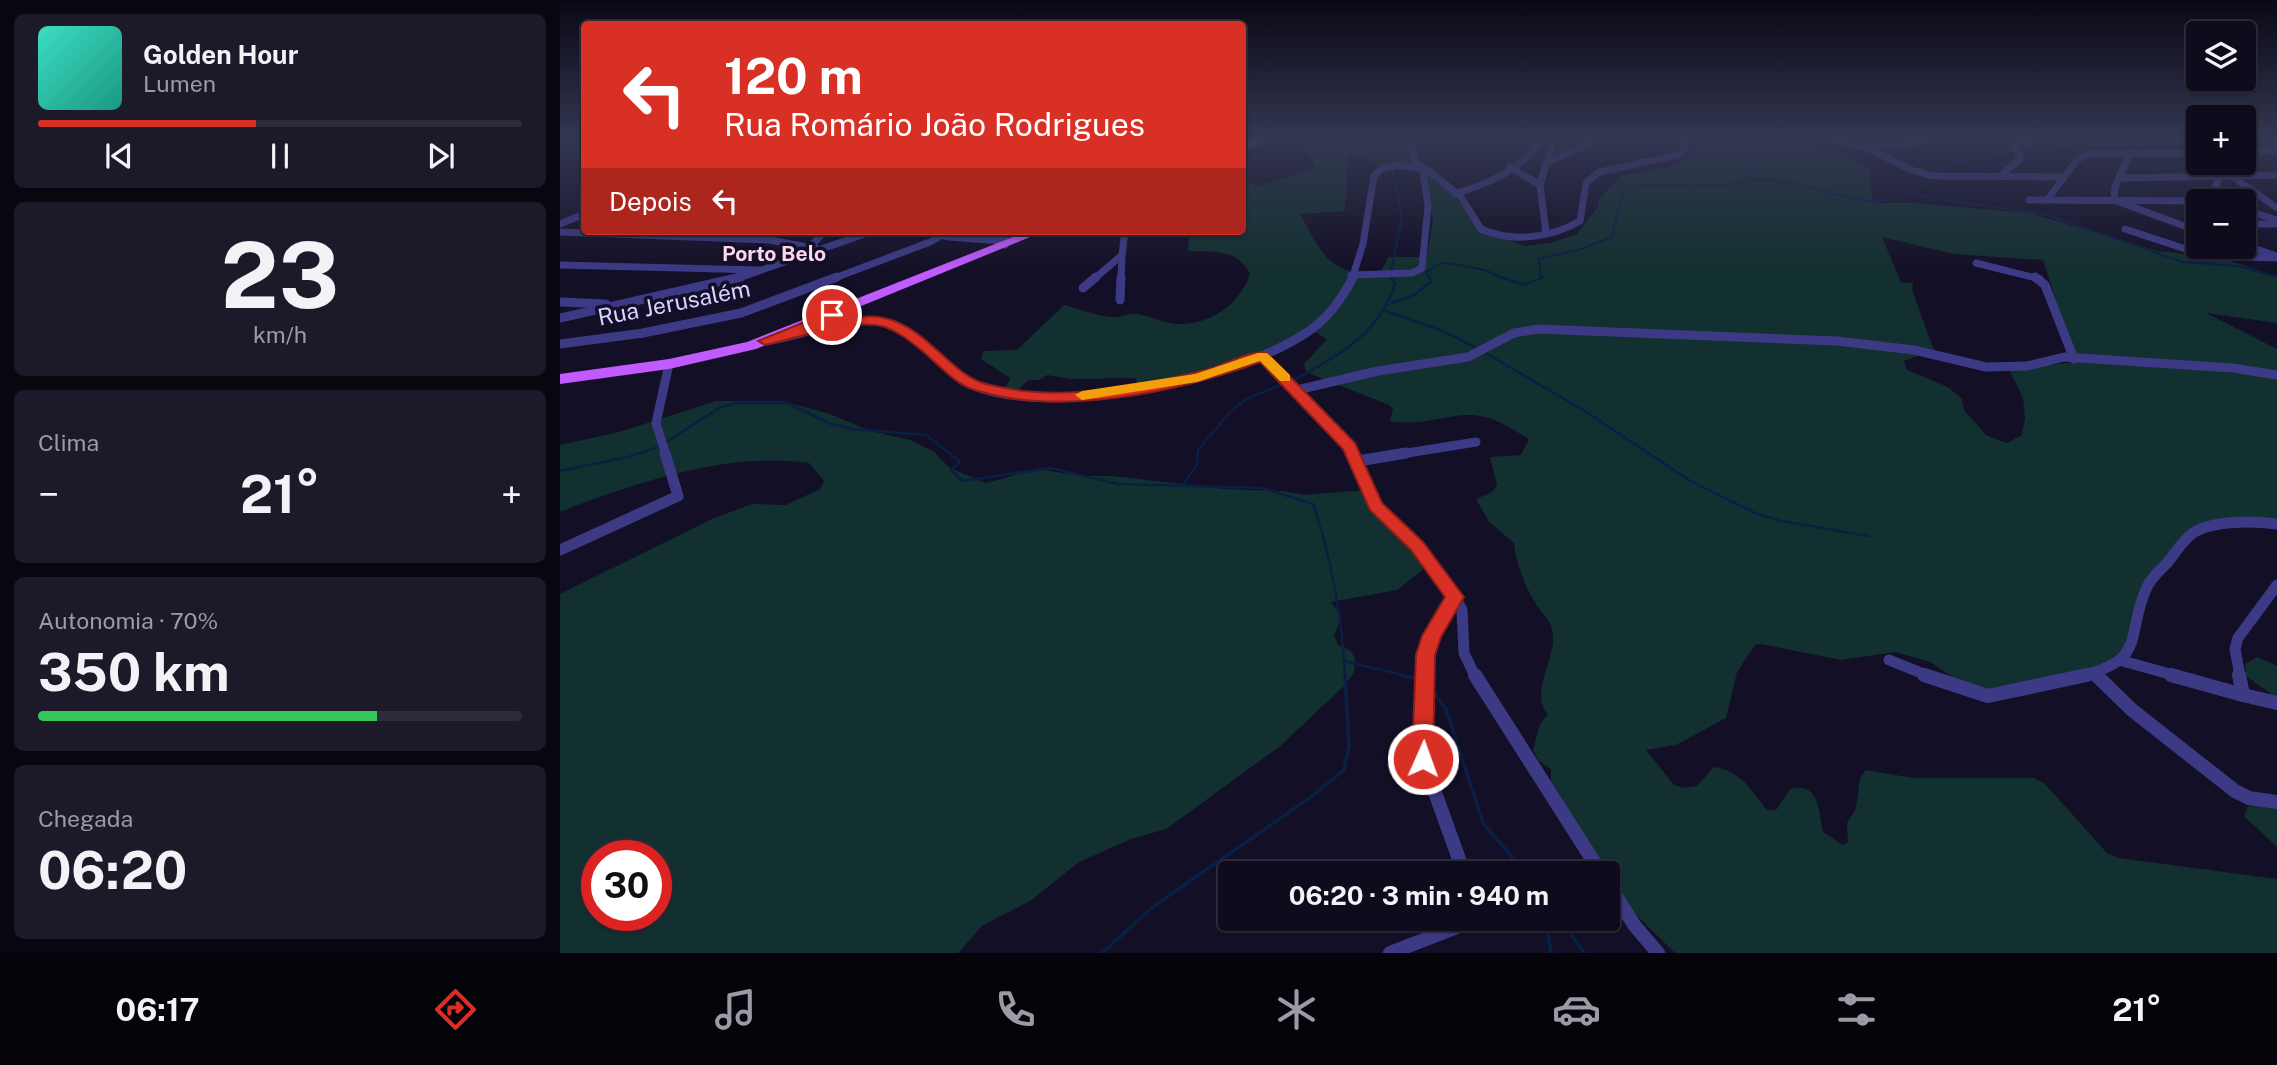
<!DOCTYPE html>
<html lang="pt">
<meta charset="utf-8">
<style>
body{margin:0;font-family:"Public Sans",sans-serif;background:#1c1929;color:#f1f3f6;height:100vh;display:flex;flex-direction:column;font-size:26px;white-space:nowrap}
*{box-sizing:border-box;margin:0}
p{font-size:23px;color:#9b9ba3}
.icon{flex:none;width:38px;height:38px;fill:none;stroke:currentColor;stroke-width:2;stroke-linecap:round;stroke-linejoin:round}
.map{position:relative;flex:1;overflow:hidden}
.drawer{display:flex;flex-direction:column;gap:14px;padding:14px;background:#08060f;width:560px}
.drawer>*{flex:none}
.top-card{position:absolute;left:21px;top:21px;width:665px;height:214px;border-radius:7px;box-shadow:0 2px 5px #0004,0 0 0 2px #2e2b3b;background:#d93025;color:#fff;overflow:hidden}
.controls{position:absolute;left:1626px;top:21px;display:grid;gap:14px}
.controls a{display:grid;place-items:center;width:70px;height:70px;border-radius:7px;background:#0e0b1c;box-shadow:0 2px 5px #0004,0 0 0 2px #2e2b3b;font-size:35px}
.speed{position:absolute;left:21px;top:840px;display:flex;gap:14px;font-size:35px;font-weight:700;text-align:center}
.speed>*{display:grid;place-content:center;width:91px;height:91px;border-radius:50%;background:#0e0b1c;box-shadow:0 2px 5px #0004,0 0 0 2px #2e2b3b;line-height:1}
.speed .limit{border:10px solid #d22;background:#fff;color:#111}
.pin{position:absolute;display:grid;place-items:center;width:60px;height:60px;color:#fff;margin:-30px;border:4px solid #fff;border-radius:50%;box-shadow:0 2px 7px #0007}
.me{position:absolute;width:77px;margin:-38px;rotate:2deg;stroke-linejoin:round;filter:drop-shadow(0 0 5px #0008)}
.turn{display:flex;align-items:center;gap:24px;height:147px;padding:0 28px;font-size:32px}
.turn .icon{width:91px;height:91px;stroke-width:2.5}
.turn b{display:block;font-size:49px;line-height:60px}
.then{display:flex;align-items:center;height:66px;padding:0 28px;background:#0003;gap:14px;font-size:26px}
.big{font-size:52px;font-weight:700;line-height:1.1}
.drawer .tile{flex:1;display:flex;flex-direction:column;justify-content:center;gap:10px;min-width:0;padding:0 24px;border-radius:10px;background:#1c1929}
.drawer .dial{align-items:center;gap:0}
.dial b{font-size:91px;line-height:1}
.song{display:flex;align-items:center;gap:21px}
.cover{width:84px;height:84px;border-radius:10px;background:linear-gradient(135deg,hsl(170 70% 55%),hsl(170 70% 35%))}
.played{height:7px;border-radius:4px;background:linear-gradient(90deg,#d93025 45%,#2e2b3b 45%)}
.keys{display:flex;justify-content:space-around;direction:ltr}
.heat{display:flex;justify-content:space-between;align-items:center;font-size:38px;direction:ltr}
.charge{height:10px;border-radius:5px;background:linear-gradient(90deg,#34c759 70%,#2e2b3b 0)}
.trip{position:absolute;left:658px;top:861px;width:402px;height:70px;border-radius:7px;background:#0e0b1c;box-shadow:0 2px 5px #0004,0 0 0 2px #2e2b3b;font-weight:700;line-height:70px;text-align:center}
.tab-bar{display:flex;height:112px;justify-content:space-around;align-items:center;background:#06040b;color:#9b9ba3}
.tab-bar .icon{width:49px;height:49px}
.tab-bar .current{color:#d93025}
.tab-bar b{font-size:32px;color:#f1f3f6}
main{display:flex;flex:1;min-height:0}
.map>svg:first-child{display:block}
.green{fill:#12302f;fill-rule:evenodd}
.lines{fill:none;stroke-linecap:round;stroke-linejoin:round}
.stream-far2{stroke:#0a1f44;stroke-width:2}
.stream-far1{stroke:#0a1f44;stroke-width:2.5}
.stream{stroke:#0a1f44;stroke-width:3.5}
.minor-far3{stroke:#3d3a85;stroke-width:7}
.minor-far2{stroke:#3d3a85;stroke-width:9}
.minor-far1{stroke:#3d3a85;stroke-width:11}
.minor{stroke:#3d3a85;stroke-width:14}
.primary{fill:#c25bff;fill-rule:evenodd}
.route{fill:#d93025;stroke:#8d1f18;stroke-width:2}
.slow{fill:#f59e0b}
.labels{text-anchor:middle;stroke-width:7;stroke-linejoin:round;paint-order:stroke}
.far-quarter-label{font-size:21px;font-weight:bold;fill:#ffd6f0;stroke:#130f26}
.street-label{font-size:23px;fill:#d9d4ff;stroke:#130f26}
</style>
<main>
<section class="drawer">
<div class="tile">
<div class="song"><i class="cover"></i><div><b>Golden Hour</b><p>Lumen</p></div></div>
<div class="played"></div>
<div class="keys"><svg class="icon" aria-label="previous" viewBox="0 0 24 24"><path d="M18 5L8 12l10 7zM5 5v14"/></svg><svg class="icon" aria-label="pause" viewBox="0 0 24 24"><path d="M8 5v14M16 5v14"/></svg><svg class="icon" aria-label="next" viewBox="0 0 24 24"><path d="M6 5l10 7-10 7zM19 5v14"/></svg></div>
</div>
<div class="tile dial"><b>23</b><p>km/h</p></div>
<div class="tile"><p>Clima</p>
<div class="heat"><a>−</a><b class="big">21°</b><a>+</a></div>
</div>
<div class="tile"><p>Autonomia · 70%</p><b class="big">350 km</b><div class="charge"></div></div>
<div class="tile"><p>Chegada</p><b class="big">06:20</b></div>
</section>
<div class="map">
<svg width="1717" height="953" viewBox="0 0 1717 953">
<rect width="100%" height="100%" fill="#130f26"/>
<!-- green -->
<g class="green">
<path d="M760,137H843L854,156L850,162L822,167L798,155L788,156L785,211L740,214C763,256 768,272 819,276L828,257H867L873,219L864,168L930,231L964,246L991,243L1017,234L1038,207L1039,200L1060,176L1113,167L1134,157L1142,137H1216L1282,156L1309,167L1313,203H1355L1469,213L1597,251L1661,258L1717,276V323L1646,313L1717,349V520L1628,532L1585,584L1565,647L1548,662L1448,692L1407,686L1370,662L1335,652L1281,660L1201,644L1195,645L1177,672L1166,718L1116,745L1086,750L1114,785L1124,788L1137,786L1154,767C1180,770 1192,791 1207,810H1216L1230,789C1261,782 1258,811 1263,832L1283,845L1288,842L1287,823L1296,808L1300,778L1306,770L1353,778H1474L1485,784L1547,853L1558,858L1717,879V953H1115L1072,911L991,781V769L979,761L973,750L980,724L988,714C969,696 995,659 993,636C992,619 980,613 973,599C963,581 956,563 954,543L929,522L916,499L932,492L937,485L930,457L961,455L969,439C950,428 936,417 913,415C885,414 860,427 830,421L833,409L829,405L746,372L744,364L767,339L749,328C720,360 623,378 579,387L575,378L511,379L487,375L480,380H469L457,390L445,389L450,378L421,359L423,351L457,350L504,305C519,309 543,318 557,317C564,316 570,313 578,314C589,316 599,321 609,323C644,329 679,307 690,274C677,248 653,252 628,251L629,236L619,231H682L683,185L693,183L695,187L755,168L746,145ZM1322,237L1394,254L1483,260L1516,362L1449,369L1463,398L1465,418L1462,435L1447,443L1426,435L1404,410L1402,399L1388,387L1347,370L1344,361L1374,350L1352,290L1353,283L1341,282Z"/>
<path d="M156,401H222L267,413L311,431L350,440L373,451L390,468L426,483L477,469L522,476H552L665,489L721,491L745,495L806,490L816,510L865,568L837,590L771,602L782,617L774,635L778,645L791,651L795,659L794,673L783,687L719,747L606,829L571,839L519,862L470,901L423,925L398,953H0V594L152,519L192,504L226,505L260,489L264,481L249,463C170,451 74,483 0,512V445L59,432ZM37,856H96V915H37Z"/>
<polygon points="1697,657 1717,666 1717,698 1686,676 1685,664"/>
<polygon points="1688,806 1717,808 1717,847 1684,816"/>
</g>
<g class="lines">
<!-- stream-far2 -->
<g class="stream-far2">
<polyline points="1165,137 1188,164 1182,171 1194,181"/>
<polyline points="1618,137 1638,139"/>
<polyline points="1684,138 1693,138"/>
<polyline points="1459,150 1489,150 1535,137"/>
<polyline points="830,164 828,146 835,137"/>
<polyline points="1373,173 1388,163 1453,151"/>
<polyline points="1354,195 1486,215 1623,262 1679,266 1717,277"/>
<polyline points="831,272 842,217 832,169"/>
<polyline points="830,276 832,279"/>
<polyline points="870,279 866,272 881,263 887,263 925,270 945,279"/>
<path d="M981,279L979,259L1018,250L1052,237L1063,189L1070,186C1101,184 1131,187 1162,185C1178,184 1194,179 1210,180C1269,184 1314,224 1369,182"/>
</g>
<!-- stream-far1 -->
<g class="stream-far1">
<polyline points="942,277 964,285 983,277"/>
<polyline points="832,303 854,295 872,281 869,277"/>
<polyline points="826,311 883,331 917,348"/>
<polyline points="924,352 1028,413 1132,482 1195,513 1221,521 1309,536"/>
<path d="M734,380C777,356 820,334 835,284L831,277"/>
<path d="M106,442L161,407L178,403H227L271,424L292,429L366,435L398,460L399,463L391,470L402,481L491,468L558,484L702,488L753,504C772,560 782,618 785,676"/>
<polyline points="0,471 68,457 101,446"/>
<polyline points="623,484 637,465 638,450 671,411 686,399 725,383"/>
<polyline points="784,661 847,676"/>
</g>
<!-- stream -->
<g class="stream">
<polyline points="840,675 858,679"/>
<polyline points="870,687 886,709 923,823 966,873"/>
<polyline points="986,919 991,953"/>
<polyline points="1001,919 1024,953"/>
<polyline points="542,953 594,906 748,799 784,770 789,746 785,675"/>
</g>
<!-- minor-far3 -->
<g class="minor-far3">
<polyline points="849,137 856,164"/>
<polyline points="1266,137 1308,149 1352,170 1373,176 1503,177"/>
<polyline points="682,140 704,137"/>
<polyline points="1451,145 1467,143 1473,137"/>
<polyline points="1308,149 1389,137"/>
<polyline points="1684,151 1717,150"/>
<polyline points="1570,153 1555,187 1554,200 1638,231"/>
<polyline points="989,162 1040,137"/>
<polyline points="950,167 980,185"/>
<polyline points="1441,175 1460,159 1460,154 1451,145"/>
<polyline points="1672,176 1717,208"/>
<polyline points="1561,178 1717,175"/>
<path d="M895,194C926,184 967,169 981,137"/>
<polyline points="1469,200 1656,201"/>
<polyline points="1487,200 1517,160 1527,154 1638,153"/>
<polyline points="1651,200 1658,180 1677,163"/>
<polyline points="1684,210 1717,220"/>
<polyline points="0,224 24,214"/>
<polyline points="1684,224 1717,224"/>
<polyline points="1565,229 1647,256 1717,258"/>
<polyline points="367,231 389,237 442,241"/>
<polyline points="0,232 210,240 258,249"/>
<polyline points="986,233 980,185 994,137"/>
<polyline points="445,245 442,241 451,231"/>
<polyline points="1684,245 1714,255"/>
<polyline points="250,247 265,231"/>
<polyline points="1416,263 1480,279"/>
<polyline points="0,265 198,270"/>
<polyline points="791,275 852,273 862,268 868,206 862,166"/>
<polyline points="176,279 313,231"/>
<polyline points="272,279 370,242 389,231"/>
<polyline points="534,279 562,255 565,231"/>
<polyline points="561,279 562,255"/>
<path d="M792,279L803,244L814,176L821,169L837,165L868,170L901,197L921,229C953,243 990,238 1020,221L1026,183L1039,172L1118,155L1126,148L1123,137"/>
</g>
<!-- minor-far2 -->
<g class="minor-far2">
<polyline points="1475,277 1485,285 1514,359"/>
<polyline points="523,288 536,277"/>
<polyline points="560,300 561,277"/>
<polyline points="0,302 46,304"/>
<polyline points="0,318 181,277"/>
<path d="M205,341C244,336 285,314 324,322C363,330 379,372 414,386C498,418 673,381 746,333C768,319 782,299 793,277"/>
<polyline points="0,344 83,333 181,313 277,277"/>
<polyline points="702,356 790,447 793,455"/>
<polyline points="737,390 818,371 908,357 954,333 978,329 1277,341 1354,350 1426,367 1467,366 1504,357 1673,368 1717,375"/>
<polyline points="106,455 96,423 109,364"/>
<polyline points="835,455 916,442"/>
</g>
<!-- minor-far1 -->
<g class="minor-far1">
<polyline points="793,453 815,506 857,546 895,597 902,610 904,653 915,676"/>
<polyline points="798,461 846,453"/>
<polyline points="0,550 118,496 105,453"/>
<polyline points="1329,660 1369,676"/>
<polyline points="1559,660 1617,676"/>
<polyline points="1534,673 1537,676"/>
<path d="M865,676C865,645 879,624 895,597"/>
<path d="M1519,676C1589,661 1565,634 1587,587C1591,578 1601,569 1608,562C1615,553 1623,540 1633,533C1653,520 1694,521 1717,524"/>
<polyline points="1680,676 1675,649 1678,638 1717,585"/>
</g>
<!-- minor -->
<g class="minor">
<polyline points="865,675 863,759 904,873"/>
<polyline points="915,675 1041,873"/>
<polyline points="1364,675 1428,696 1527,675"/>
<polyline points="1536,675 1572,710 1675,791 1689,798 1717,802"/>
<polyline points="1611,675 1683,695"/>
<polyline points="1679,675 1683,695 1717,703"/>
<polyline points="1048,884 1075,926 1098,953"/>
<polyline points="830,953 897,927 909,919"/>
</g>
<!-- primary -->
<g class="primary">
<polygon points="700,137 715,137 682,151 682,144"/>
<polygon points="468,231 485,231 196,349 109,369 0,384 0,374 109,359 187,342"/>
</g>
</g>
<!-- sky -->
<linearGradient id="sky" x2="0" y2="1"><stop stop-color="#0a0815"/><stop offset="0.51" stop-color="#333752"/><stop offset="1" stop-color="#333752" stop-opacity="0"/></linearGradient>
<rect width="1717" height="271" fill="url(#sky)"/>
<!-- route -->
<path class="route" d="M272,311L278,315L277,318L254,326C277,322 305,312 328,319C366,329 389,370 420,382C430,386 445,388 456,390C518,399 587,384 646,370C664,366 690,349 707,353L795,443L822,503L863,542L904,597L881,637L875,655L873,759L870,765L863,768L856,765L852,759L856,655L862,636L885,597L851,550L810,510L783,449L700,362C618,392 497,418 412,389C394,383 376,362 361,350C350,341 339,332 325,327C296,317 235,339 205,345L198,341Z"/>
<!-- slow -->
<polygon class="slow" points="698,353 707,353 730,375 730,381 720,381 700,361 637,382 522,400 515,395 522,391 635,374"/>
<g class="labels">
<!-- far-quarter labels -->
<g class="far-quarter-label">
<text x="214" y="261">Porto Belo</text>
</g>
<!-- street labels -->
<g class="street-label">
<text transform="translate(114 303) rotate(-11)" y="8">Rua Jerusalém</text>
</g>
</g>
</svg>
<div class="controls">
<a><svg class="icon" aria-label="layers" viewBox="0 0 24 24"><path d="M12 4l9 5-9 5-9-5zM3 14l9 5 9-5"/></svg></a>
<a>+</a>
<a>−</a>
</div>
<div class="speed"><div class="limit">30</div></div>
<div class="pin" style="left:272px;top:315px;background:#d93025"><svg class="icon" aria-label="arrive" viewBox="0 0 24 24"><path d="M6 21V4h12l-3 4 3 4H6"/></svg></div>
<svg class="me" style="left:863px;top:759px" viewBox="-20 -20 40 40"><circle r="17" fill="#d93025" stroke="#fff" stroke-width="3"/><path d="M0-11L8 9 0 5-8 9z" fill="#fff"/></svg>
<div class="trip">06:20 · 3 min · 940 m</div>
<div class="top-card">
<div class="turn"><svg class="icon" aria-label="left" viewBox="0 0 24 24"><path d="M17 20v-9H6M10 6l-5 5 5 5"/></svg><div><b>120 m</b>Rua Romário João Rodrigues</div></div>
<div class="then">Depois<svg class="icon" aria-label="left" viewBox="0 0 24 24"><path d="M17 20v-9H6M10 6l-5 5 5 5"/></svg></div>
</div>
</div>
</main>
<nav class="tab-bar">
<b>06:17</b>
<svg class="icon current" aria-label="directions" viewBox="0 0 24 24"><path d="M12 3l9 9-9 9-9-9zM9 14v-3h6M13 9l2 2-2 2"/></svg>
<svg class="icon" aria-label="music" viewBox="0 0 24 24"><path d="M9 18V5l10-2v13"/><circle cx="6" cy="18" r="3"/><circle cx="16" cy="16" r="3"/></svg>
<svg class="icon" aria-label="phone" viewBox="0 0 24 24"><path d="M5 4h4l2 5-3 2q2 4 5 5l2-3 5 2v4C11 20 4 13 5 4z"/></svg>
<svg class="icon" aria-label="climate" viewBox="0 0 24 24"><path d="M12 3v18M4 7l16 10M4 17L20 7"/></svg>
<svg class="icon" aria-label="car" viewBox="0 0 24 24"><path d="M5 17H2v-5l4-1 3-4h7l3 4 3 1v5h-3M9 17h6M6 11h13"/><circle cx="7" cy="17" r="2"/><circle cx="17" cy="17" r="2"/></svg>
<svg class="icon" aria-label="filters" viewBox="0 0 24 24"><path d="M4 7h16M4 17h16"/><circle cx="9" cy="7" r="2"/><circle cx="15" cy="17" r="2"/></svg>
<b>21°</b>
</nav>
